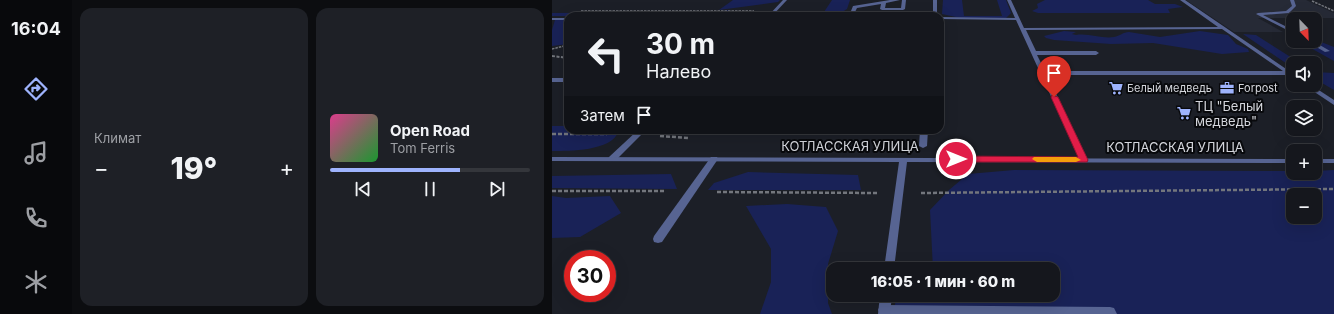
<!DOCTYPE html>
<html lang="ru">
<meta charset="utf-8">
<style>
body{margin:0;font-family:Inter,sans-serif;background:#1e2026;color:#f1f3f6;height:100vh;display:flex;flex-direction:column;font-size:15px;white-space:nowrap}
*{box-sizing:border-box;margin:0}
p{font-size:13px;color:#9d9fa4}
.icon{flex:none;width:22px;height:22px;fill:none;stroke:currentColor;stroke-width:2;stroke-linecap:round;stroke-linejoin:round}
.map{position:relative;flex:1;overflow:hidden}
.sheet{display:flex;flex-direction:column;gap:8px;padding:8px;background:#0c0d10;width:480px}
.sheet>*{flex:none}
.hud{position:absolute;left:12px;top:12px;width:380px;height:122px;border-radius:12px;box-shadow:0 4px 16px #0002,0 0 0 1px #34363b;background:#15171d;color:#f1f3f6;overflow:hidden}
.needle{width:26px;rotate:157deg}
.fabs{position:absolute;left:734px;top:12px;display:grid;gap:8px}
.fabs a{display:grid;place-items:center;width:36px;height:36px;border-radius:8px;background:#15171d;box-shadow:0 4px 16px #0002,0 0 0 1px #34363b;font-size:20px}
.speed{position:absolute;left:12px;top:250px;display:flex;gap:8px;font-size:20px;font-weight:700;text-align:center}
.speed>*{display:grid;place-content:center;width:52px;height:52px;border-radius:50%;background:#15171d;box-shadow:0 4px 16px #0002,0 0 0 1px #34363b;line-height:1}
.speed .limit{border:6px solid #d22;background:#fff;color:#111}
.pin{position:absolute;display:grid;place-items:center;width:34px;height:34px;color:#fff;margin:-41px -17px;border-radius:50% 50% 50% 0;rotate:-45deg;box-shadow:0 0 4px #0007}
.pin .icon{rotate:45deg}
.me{position:absolute;width:44px;margin:-22px;rotate:90deg;stroke-linejoin:round;filter:drop-shadow(0 0 3px #0008)}
.turn{display:flex;align-items:center;gap:14px;height:84px;padding:0 16px;font-size:18px}
.turn .icon{width:52px;height:52px;stroke-width:2.5}
.turn b{display:block;font-size:28px;line-height:34px}
.then{display:flex;align-items:center;height:38px;padding:0 16px;background:#0003;gap:8px;font-size:15px}
.big{font-size:30px;font-weight:800;line-height:1.1}
.sheet .tile{flex:1;display:flex;flex-direction:column;justify-content:center;gap:6px;min-width:0;padding:0 14px;border-radius:12px;background:#1e2026}
.song{display:flex;align-items:center;gap:12px}
.cover{width:48px;height:48px;border-radius:6px;background:linear-gradient(135deg,hsl(330 70% 55%),hsl(130 70% 35%))}
.played{height:4px;border-radius:2px;background:linear-gradient(90deg,#9eb3fd 65%,#34363b 65%)}
.keys{display:flex;justify-content:space-around;direction:ltr}
.heat{display:flex;justify-content:space-between;align-items:center;font-size:22px;direction:ltr}
.sheet .tiles{flex:1;display:grid;gap:8px;grid-template-columns:repeat(2,1fr)}
.trip{position:absolute;left:274px;top:262px;width:234px;height:40px;border-radius:12px;background:#15171d;box-shadow:0 4px 16px #0002,0 0 0 1px #34363b;font-weight:800;line-height:40px;text-align:center}
main{display:flex;flex:1;min-height:0}
.tabs{display:flex;flex-direction:column;width:72px;justify-content:space-around;align-items:center;background:#08090c;color:#9d9fa4}
.tabs .icon{width:28px;height:28px}
.tabs .selected{color:#9eb3fd}
.tabs b{font-size:18px;color:#f1f3f6}
.map>svg:first-child{display:block}
.built{fill:#262a36}
.green{fill:#192257;fill-rule:evenodd}
.lines{fill:none;stroke-linecap:round;stroke-linejoin:round}
.path-far2{stroke:#73767d;stroke-width:1.5;stroke-dasharray:2.5 1;stroke-linecap:butt}
.path-far1{stroke:#73767d;stroke-width:2;stroke-dasharray:3 1.5;stroke-linecap:butt}
.path{stroke:#73767d;stroke-width:2.5;stroke-dasharray:4 2;stroke-linecap:butt}
.lane{fill:#576492;fill-rule:evenodd}
.street{fill:#576492;fill-rule:evenodd}
.route{fill:#e11d48;stroke:#92132f}
.slow{fill:#f59e0b}
.labels{text-anchor:middle;stroke-width:4;stroke-linejoin:round;paint-order:stroke}
.far-poi-label{font-size:11px;fill:#d4d6dc;stroke:#08090c;text-anchor:start}
.poi-label{font-size:13px;fill:#d4d6dc;stroke:#08090c;text-anchor:start}
.street-label{font-size:13px;fill:#d4d6dc;stroke:#08090c}
</style>
<main>
<nav class="tabs">
<b>16:04</b>
<svg class="icon selected" aria-label="directions" viewBox="0 0 24 24"><path d="M12 3l9 9-9 9-9-9zM9 14v-3h6M13 9l2 2-2 2"/></svg>
<svg class="icon" aria-label="music" viewBox="0 0 24 24"><path d="M9 18V5l10-2v13"/><circle cx="6" cy="18" r="3"/><circle cx="16" cy="16" r="3"/></svg>
<svg class="icon" aria-label="phone" viewBox="0 0 24 24"><path d="M5 4h4l2 5-3 2q2 4 5 5l2-3 5 2v4C11 20 4 13 5 4z"/></svg>
<svg class="icon" aria-label="climate" viewBox="0 0 24 24"><path d="M12 3v18M4 7l16 10M4 17L20 7"/></svg>
</nav>
<section class="sheet">
<div class="tiles">
<div class="tile"><p>Климат</p>
<div class="heat"><a>−</a><b class="big">19°</b><a>+</a></div>
</div>
<div class="tile">
<div class="song"><i class="cover"></i><div><b>Open Road</b><p>Tom Ferris</p></div></div>
<div class="played"></div>
<div class="keys"><svg class="icon" aria-label="previous" viewBox="0 0 24 24"><path d="M18 5L8 12l10 7zM5 5v14"/></svg><svg class="icon" aria-label="pause" viewBox="0 0 24 24"><path d="M8 5v14M16 5v14"/></svg><svg class="icon" aria-label="next" viewBox="0 0 24 24"><path d="M6 5l10 7-10 7zM19 5v14"/></svg></div>
</div>
</div>
</section>
<div class="map">
<svg width="782" height="314" viewBox="0 0 782 314">
<rect width="100%" height="100%" fill="#1c1f27"/>
<!-- built -->
<polygon class="built" points="634,0 754,0 782,13 782,18 706,18 731,32 682,32"/>
<!-- green -->
<g class="green">
<polygon points="181,0 228,0 226,2 167,10"/>
<polygon points="280,0 298,0 295,9 287,14 270,15"/>
<polygon points="391,0 410,0 412,16 450,16 445,0 454,0 459,13 454,18 413,19 390,14"/>
<polygon points="493,0 596,0 603,4 623,4 631,7 616,9 618,13 486,13 480,11 486,8 485,4"/>
<polygon points="177,10 178,14 169,16 0,16 0,13 164,12"/>
<polygon points="3,20 16,20 16,44 0,46 0,30"/>
<path d="M512,31L524,32L520,34L524,35C537,33 550,39 562,37C568,36 571,32 577,32L608,37L648,31L676,35L684,44L696,49L697,52L670,54L601,43L559,44L502,40L494,38L492,36Z"/>
<polygon points="691,34 704,35 748,63 741,63 741,68"/>
<polygon points="764,40 782,47 782,61 748,42"/>
<polygon points="763,72 782,73 782,90 763,79"/>
<path d="M0,126H16V130H66V132C60,151 17,151 0,151Z"/>
<path d="M462,170L741,171V173H763V171L782,170V314H341L345,295H501V269H381L378,210L397,190L416,174ZM741,195H763V217H741Z"/>
<polygon points="196,172 306,175 309,190 156,190 162,183"/>
<polygon points="119,174 125,189 0,188 0,176"/>
<polygon points="0,196 14,198 58,196 69,213 28,237 0,238"/>
<polygon points="235,204 274,207 286,231 276,264 276,303 280,314 208,314 219,282 219,249 194,206"/>
</g>
<g class="lines">
<!-- path-far2 -->
<g class="path-far2">
<polyline points="760,1 782,11"/>
<polyline points="29,11 202,11"/>
<polyline points="0,49 16,45"/>
</g>
<!-- path-far1 -->
<polyline class="path-far1" points="0,56 16,58"/>
<!-- path -->
<g class="path">
<polyline points="0,134 55,134"/>
<polyline points="108,136 137,138"/>
<polyline points="0,191 114,191"/>
<polyline points="165,192 326,193"/>
<polyline points="369,193 782,189"/>
</g>
<!-- lane -->
<g class="lane">
<polygon points="231,0 235,0 220,16 216,16"/>
<polygon points="338,0 348,0 334,3 333,8 349,8 350,0 354,0 353,9 351,10 330,10 328,9 329,4 305,8 301,16 297,16 301,6"/>
<path d="M455,0H459L472,28L666,27L628,0H633L740,73L737,75H495L536,160L535,162H529L464,20L388,19V17L463,18ZM670,29L731,71H493L485,55H544L547,53L544,51H484L474,30Z"/>
<polygon points="738,0 742,0 744,6 737,13 711,15 741,30 741,33 704,14 706,13 734,11 740,6"/>
<rect x="0" y="18" width="16" height="2"/>
<polygon points="754,41 761,41 778,51 773,52"/>
<rect x="0" y="78" width="16" height="4"/>
<polygon points="752,85 759,85 782,100 782,105"/>
<polygon points="86,130 94,130 63,161 57,161 56,159 57,157"/>
<polygon points="368,130 376,130 375,146 371,148 367,146"/>
<polygon points="159,157 165,157 166,159 110,242 106,243 102,242 101,239 102,236"/>
<polygon points="332,305 558,307 562,308 565,314 328,314 326,310 328,306"/>
</g>
<!-- street -->
<g class="street">
<rect x="381" y="0" width="4" height="16"/>
<polygon points="0,157 741,159 741,163 355,162 342,269 332,269 347,162 0,161"/>
<rect x="763" y="159" width="19" height="4"/>
<polygon points="328,295 340,295 338,314 326,314"/>
</g>
</g>
<!-- route -->
<polygon class="route" points="500,95 506,97 536,160 535,162 404,162 400,159 404,156 526,157 499,97"/>
<!-- slow -->
<polygon class="slow" points="482,157 524,157 529,160 524,162 485,162 480,159"/>
<!-- icons -->
<defs>
<symbol id="supermarket-bare" viewBox="-9 -9 18 18"><path d="M-6-5.5h2.5l.6 2H6L4.5 2H-2.5L-4.4-4H-6ZM-1.5 3.2a1.3 1.3 0 1 0 .1 0ZM3 3.2a1.3 1.3 0 1 0 .1 0Z" fill="#9eb3fd" stroke="#08090c" stroke-width="2.5" paint-order="stroke"/></symbol>
<symbol id="office-bare" viewBox="-9 -9 18 18"><path d="M-6-3h4V-5.5h4V-3h4V5H-6ZM-1-4.5V-3h2v-1.5ZM-6 0V1H6V0Z" fill="#9eb3fd" stroke="#08090c" stroke-width="2.5" paint-order="stroke"/></symbol>
</defs>
<g fill-rule="evenodd">
<use href="#supermarket-bare" x="554" y="78" width="20" height="20"/>
<use href="#office-bare" x="665" y="78" width="20" height="20"/>
<use href="#supermarket-bare" x="622" y="103" width="20" height="20"/>
</g>
<g class="labels">
<!-- far-poi labels -->
<g class="far-poi-label">
<text x="575" y="92">Белый медведь</text>
<text x="686" y="92">Forpost</text>
</g>
<!-- poi labels -->
<g class="poi-label">
<text x="643" y="111">ТЦ "Белый<tspan x="643" dy="15">медведь"</tspan></text>
</g>
<!-- street labels -->
<g class="street-label">
<text x="298" y="151">КОТЛАССКАЯ УЛИЦА</text>
<text x="623" y="152">КОТЛАССКАЯ УЛИЦА</text>
</g>
</g>
</svg>
<div class="fabs">
<a><svg class="needle" viewBox="-14 -14 28 28"><path d="M0-13l5 13h-10z" fill="#e53935"/><path d="M0 13l5-13h-10z" fill="#9d9fa4"/></svg></a>
<a><svg class="icon" aria-label="sound" viewBox="0 0 24 24"><path d="M4 9h4l5-4v14l-5-4H4zM17 9q2 3 0 6"/></svg></a>
<a><svg class="icon" aria-label="layers" viewBox="0 0 24 24"><path d="M12 4l9 5-9 5-9-5zM3 14l9 5 9-5"/></svg></a>
<a>+</a>
<a>−</a>
</div>
<div class="speed"><div class="limit">30</div></div>
<div class="pin" style="left:502px;top:97px;background:#d93025"><svg class="icon" aria-label="arrive" viewBox="0 0 24 24"><path d="M6 21V4h12l-3 4 3 4H6"/></svg></div>
<svg class="me" style="left:404px;top:159px" viewBox="-20 -20 40 40"><circle r="17" fill="#e11d48" stroke="#fff" stroke-width="3"/><path d="M0-11L8 9 0 5-8 9z" fill="#fff"/></svg>
<div class="trip">16:05 · 1 мин · 60 m</div>
<div class="hud">
<div class="turn"><svg class="icon" aria-label="left" viewBox="0 0 24 24"><path d="M17 20v-9H6M10 6l-5 5 5 5"/></svg><div><b>30 m</b>Налево</div></div>
<div class="then">Затем<svg class="icon" aria-label="arrive" viewBox="0 0 24 24"><path d="M6 21V4h12l-3 4 3 4H6"/></svg></div>
</div>
</div>
</main>
